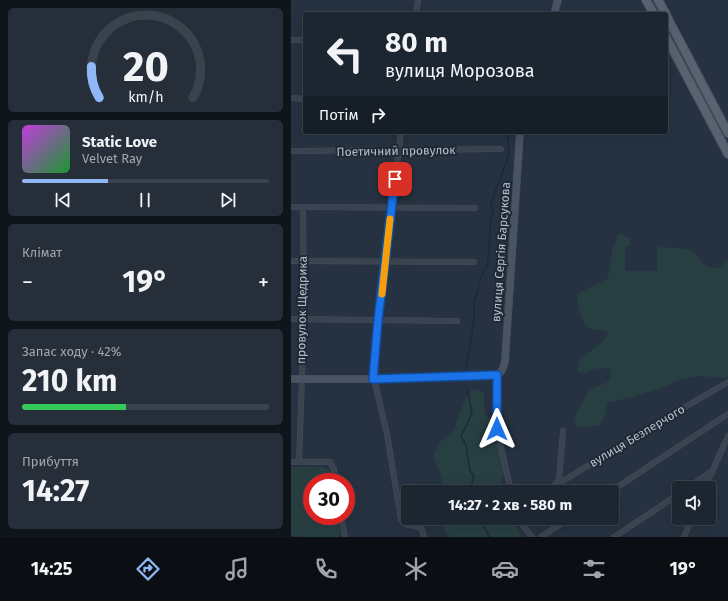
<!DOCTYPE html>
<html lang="uk">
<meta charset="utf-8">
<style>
body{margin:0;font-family:"Fira Sans",sans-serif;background:#252e39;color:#f1f3f6;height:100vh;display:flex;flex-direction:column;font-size:15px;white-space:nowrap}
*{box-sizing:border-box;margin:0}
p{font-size:13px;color:#a0a5ab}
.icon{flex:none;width:22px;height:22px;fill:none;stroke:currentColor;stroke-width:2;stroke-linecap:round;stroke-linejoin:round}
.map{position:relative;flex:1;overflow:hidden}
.side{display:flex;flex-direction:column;gap:8px;padding:8px;background:#0f151b;width:291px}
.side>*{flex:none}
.hud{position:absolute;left:12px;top:12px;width:365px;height:122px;border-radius:4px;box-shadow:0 4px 16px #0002,0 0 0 1px #3a434d;background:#1c2631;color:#f1f3f6;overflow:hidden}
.fabs{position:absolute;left:381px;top:481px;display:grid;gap:8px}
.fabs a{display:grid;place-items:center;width:44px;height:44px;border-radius:4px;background:#1c2631;box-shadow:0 4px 16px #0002,0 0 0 1px #3a434d;font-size:20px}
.speed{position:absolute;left:12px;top:473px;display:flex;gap:8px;font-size:20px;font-weight:700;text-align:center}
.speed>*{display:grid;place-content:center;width:52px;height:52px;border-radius:50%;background:#1c2631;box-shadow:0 4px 16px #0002,0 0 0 1px #3a434d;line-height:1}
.speed .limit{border:6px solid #d22;background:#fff;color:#111}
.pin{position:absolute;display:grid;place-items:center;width:34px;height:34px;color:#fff;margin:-17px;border-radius:8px;box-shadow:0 2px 6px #0006}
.me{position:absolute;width:44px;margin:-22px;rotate:0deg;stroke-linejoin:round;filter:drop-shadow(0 0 3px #0008)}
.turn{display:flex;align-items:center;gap:14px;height:84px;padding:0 16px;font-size:18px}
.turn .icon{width:52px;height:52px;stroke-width:2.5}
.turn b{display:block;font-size:28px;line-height:34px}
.then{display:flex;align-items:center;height:38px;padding:0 16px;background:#0003;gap:8px;font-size:15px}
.big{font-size:30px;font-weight:700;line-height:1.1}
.side .tile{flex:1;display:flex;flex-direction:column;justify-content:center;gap:6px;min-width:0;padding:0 14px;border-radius:6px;background:#252e39}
.side .dial{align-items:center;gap:0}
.dial svg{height:104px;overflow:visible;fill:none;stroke:#3a434d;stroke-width:7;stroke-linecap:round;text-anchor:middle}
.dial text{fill:#f1f3f6;stroke:none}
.song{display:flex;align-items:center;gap:12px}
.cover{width:48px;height:48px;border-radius:6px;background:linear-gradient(135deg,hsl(290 70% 55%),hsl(130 70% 35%))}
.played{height:4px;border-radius:2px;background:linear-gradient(90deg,#90b8f7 35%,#3a434d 35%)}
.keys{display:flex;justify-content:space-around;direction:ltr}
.heat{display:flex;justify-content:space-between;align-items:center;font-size:22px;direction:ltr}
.charge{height:6px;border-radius:3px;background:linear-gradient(90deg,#34c759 42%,#3a434d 0)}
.trip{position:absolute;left:110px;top:485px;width:218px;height:40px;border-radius:4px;background:#1c2631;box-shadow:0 4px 16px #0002,0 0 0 1px #3a434d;font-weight:700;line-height:40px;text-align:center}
.tab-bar{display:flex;height:64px;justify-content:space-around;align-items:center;background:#0b0f14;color:#a0a5ab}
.tab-bar .icon{width:28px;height:28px}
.tab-bar .current{color:#90b8f7}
.tab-bar b{font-size:18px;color:#f1f3f6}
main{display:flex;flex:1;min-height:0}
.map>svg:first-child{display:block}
.green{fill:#283f42}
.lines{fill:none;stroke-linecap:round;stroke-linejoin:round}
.stream{stroke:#19293f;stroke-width:1.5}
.street-casing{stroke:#444d5a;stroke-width:6}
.secondary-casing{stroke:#444d5a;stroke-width:8}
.primary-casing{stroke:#444d5a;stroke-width:10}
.street{stroke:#3a4451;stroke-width:5}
.secondary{stroke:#485364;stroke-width:7}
.primary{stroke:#586371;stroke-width:8}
.route-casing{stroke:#114b97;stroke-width:10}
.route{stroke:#1a73e8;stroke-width:7}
.slow{stroke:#f59e0b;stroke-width:7}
.labels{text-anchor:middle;stroke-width:4;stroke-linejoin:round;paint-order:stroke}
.street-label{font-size:12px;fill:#b7bfcb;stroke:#1f2936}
</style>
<main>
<section class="side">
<div class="tile dial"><svg viewBox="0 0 100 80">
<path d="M14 69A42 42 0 1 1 86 69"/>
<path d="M14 69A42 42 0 0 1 8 45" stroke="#90b8f7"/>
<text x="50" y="56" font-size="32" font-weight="700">20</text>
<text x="50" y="72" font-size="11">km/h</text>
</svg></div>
<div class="tile">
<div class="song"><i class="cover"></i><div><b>Static Love</b><p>Velvet Ray</p></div></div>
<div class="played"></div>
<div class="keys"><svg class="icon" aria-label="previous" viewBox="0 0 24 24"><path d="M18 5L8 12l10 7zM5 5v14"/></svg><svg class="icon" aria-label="pause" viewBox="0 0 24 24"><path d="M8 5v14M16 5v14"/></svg><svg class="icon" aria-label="next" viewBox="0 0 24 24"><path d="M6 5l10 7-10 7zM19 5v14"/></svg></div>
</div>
<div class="tile"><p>Клімат</p>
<div class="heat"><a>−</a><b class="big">19°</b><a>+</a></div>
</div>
<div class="tile"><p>Запас ходу · 42%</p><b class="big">210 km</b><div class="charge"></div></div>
<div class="tile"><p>Прибуття</p><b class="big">14:27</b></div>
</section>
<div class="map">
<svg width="437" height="537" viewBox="0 0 437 537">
<rect width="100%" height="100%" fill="#263241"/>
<!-- green -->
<g class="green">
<path d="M328,233L340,239L339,245L334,247V271H366V247C376,248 388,247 398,250C412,255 406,268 428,268L437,259V377L431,378L409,376L390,379L373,387L342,397L316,403L314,416L309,425L299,427H288L283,422L286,412L298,390L319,381L320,370C309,367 302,368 292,374L286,371L289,360L313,340L318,333C309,327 307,332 300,329C289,323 287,305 286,294L317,278L322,248Z"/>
<polygon points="188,389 193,394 193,412 204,427 213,466 210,485 207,492 151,492 150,475 142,456 149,442 162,432 175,397 180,391"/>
<polygon points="0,467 32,467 39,470 41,482 21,482 21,516 47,516 49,535 47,537 16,537 0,535"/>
<polygon points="151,518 221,518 221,522 232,537 159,537 151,527"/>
</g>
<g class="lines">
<!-- stream -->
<g class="stream">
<polyline points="175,370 183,322 183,302 191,275 196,266 198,254 199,224 202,212 200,203 218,155 217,139 219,132"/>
<polyline points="176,387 181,414 170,436 175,445 179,471 183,476 181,483 183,492"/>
<polyline points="189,518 198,537"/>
</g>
<defs>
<g id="street">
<polyline points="125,14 127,0"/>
<polyline points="0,40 14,40"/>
<polyline points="0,98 14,99"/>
<path d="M110,132L87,319L83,379L96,434L110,520C115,528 123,524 130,528L133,537"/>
<polyline points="0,151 210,149"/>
<polyline points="0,207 184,208"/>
<polyline points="0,261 183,262"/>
<polyline points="0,319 166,321"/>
<polyline points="206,375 206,429 220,492"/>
<polyline points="0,462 39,462 43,469 44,482"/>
<polyline points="8,462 13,319 12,207"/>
<polyline points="264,485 268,479 272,431"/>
<polyline points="396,488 420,472"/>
<polyline points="414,488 437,436"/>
<polyline points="257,492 262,487 375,418 437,382"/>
<polyline points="319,492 437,414"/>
<polyline points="50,516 54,537"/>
<polyline points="229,518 230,523 241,537"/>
<polyline points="250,537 279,518"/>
<polyline points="323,537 388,494"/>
<polyline points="393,537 401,518"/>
</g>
<g id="secondary">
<polyline points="263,14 267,0"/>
<path d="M0,379H83L201,376C210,375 212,370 214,361L229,132"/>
</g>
<g id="primary">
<polyline points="355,0 363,14"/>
<polyline points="367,0 375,14"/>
<polyline points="375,15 437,133"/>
<polyline points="375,37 437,154"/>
</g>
</defs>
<!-- street casing -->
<use href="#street" class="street-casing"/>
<!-- secondary casing -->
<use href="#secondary" class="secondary-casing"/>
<!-- primary casing -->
<use href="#primary" class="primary-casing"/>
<!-- street -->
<use href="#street" class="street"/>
<!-- secondary -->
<use href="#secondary" class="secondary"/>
<!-- primary -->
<use href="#primary" class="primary"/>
</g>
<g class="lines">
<defs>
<polyline id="route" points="104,179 87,320 82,379 206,375 206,429"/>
</defs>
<!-- route casing -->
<use href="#route" class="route-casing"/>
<!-- route -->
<use href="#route" class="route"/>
<!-- slow -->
<polyline class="slow" points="91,294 99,219"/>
</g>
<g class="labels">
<!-- street labels -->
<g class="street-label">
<text transform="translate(105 151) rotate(-1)" y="4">Поетичний провулок</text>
<text transform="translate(210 252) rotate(-86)" y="4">вулиця Сергія Барсукова</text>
<text transform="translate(11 310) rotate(-89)" y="4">провулок Щедрика</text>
<text transform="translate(346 436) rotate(-31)" y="4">вулиця Безперчого</text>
</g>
</g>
</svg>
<div class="fabs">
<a><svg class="icon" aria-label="sound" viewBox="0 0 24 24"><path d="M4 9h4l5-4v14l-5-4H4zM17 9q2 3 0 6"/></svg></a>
</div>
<div class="speed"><div class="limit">30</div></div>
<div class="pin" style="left:104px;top:179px;background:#d93025"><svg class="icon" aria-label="arrive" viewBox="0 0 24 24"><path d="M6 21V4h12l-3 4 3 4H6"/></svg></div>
<svg class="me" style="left:206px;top:429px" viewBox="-20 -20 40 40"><path d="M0-17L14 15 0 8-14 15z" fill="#1a73e8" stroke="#fff" stroke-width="4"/></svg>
<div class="trip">14:27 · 2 хв · 580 m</div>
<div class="hud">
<div class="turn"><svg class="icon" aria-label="left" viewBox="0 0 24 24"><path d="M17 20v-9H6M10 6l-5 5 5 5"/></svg><div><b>80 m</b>вулиця Морозова</div></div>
<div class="then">Потім<svg class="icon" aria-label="right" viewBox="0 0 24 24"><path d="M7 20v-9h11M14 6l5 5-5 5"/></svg></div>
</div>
</div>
</main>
<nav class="tab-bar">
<b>14:25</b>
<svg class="icon current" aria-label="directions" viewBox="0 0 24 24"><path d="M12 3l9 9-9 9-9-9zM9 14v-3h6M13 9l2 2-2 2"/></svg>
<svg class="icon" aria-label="music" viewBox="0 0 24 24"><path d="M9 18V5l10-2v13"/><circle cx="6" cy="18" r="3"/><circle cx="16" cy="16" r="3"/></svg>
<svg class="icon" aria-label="phone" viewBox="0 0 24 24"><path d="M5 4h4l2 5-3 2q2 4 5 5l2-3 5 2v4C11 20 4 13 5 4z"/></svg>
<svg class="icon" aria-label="climate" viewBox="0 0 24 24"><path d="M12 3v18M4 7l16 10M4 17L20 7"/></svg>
<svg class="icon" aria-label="car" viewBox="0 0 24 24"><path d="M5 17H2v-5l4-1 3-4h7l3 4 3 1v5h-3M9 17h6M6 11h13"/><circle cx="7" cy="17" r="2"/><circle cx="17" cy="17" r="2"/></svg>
<svg class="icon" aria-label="filters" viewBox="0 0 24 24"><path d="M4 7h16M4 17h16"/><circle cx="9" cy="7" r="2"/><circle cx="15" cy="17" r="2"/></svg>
<b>19°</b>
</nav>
